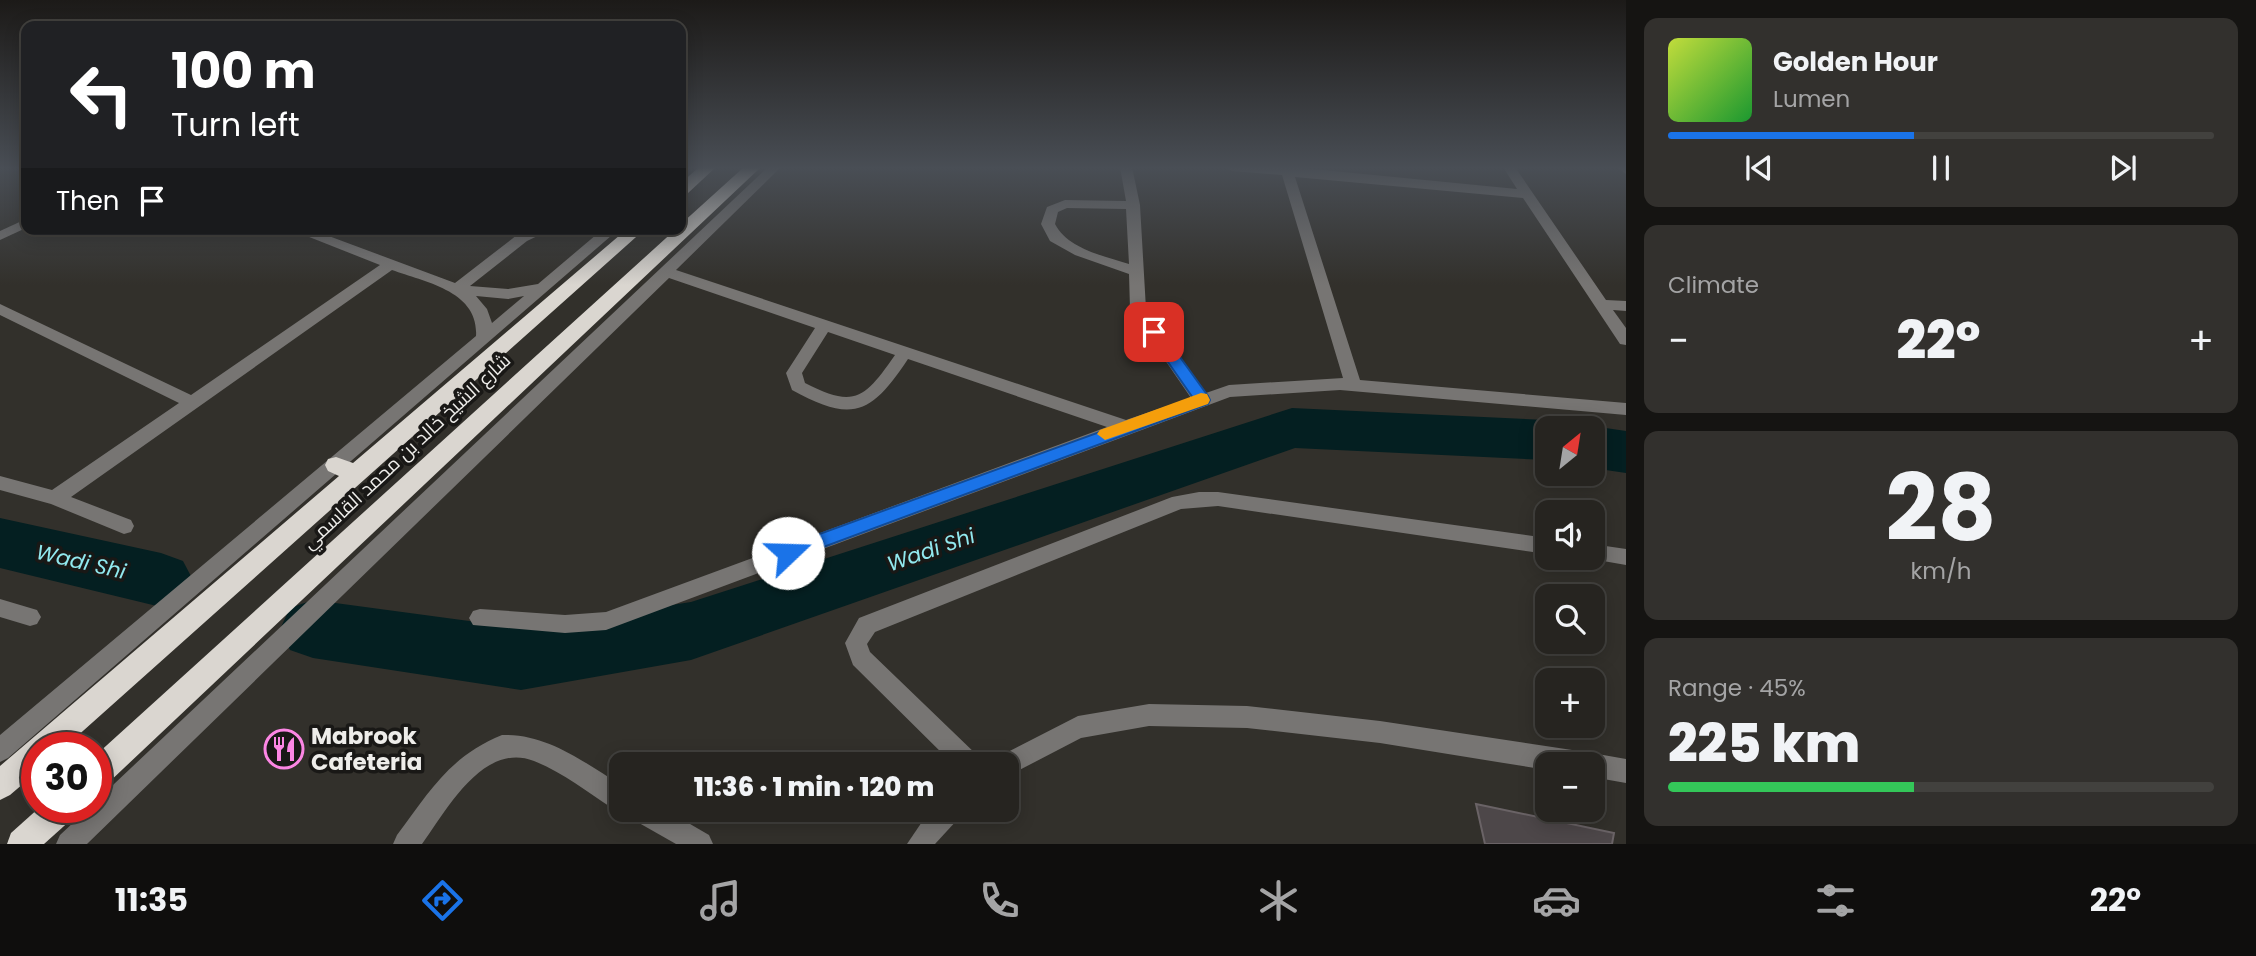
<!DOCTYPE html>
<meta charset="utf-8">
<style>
body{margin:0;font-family:Poppins,Cairo,sans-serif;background:#32302d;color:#f1f3f6;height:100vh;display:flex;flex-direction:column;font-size:26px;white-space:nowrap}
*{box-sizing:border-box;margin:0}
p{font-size:23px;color:#a4a4a5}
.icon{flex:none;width:38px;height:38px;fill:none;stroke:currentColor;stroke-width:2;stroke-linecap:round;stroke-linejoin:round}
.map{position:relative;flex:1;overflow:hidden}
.sheet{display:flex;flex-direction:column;gap:18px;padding:18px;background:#151412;width:630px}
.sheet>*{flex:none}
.hud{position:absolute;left:21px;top:21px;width:665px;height:214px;border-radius:14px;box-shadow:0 4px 18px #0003,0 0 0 2px #42413e;background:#202124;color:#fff;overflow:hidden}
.needle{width:46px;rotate:30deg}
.buttons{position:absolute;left:1535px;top:416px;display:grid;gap:14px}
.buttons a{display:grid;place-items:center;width:70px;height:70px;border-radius:14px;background:#262420;box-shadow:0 4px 18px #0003,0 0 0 2px #42413e;font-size:35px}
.speed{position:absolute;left:21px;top:732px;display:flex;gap:14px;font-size:35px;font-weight:700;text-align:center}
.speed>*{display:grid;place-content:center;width:91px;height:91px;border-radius:50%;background:#262420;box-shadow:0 4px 18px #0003,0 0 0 2px #42413e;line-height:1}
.speed .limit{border:10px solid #d22;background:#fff;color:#111}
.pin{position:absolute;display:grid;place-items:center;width:60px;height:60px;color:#fff;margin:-30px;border-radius:14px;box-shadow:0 4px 10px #0006}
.me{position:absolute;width:77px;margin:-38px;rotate:69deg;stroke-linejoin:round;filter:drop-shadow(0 0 5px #0008)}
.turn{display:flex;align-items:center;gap:24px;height:147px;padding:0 35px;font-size:32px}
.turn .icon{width:91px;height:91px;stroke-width:2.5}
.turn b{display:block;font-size:49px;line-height:60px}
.then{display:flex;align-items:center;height:66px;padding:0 35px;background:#0003;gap:14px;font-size:26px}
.big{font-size:52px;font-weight:800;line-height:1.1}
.sheet .card{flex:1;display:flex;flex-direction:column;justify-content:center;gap:10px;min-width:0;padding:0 24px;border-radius:14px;background:#32302d}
.sheet .dial{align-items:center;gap:0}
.dial b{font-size:91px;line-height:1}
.song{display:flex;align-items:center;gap:21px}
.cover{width:84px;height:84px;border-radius:10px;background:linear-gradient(135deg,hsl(70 70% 55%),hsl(130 70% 35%))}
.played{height:7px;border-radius:4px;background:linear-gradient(90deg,#1a73e8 45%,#42413e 45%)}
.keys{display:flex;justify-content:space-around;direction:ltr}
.heat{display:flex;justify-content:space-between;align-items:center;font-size:38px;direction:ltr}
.charge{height:10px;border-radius:5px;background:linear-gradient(90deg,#34c759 45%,#42413e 0)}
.trip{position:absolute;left:609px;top:752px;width:410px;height:70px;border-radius:14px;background:#262420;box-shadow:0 4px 18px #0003,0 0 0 2px #42413e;font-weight:800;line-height:70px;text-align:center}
.tab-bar{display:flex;height:112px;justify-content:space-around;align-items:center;background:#0f0e0d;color:#a4a4a5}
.tab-bar .icon{width:49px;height:49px}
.tab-bar .current{color:#1a73e8}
.tab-bar b{font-size:32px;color:#f1f3f6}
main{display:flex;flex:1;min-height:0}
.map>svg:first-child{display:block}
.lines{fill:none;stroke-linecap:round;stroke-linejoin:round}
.river{fill:#041f21;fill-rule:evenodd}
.building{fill:#4d4749;stroke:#6a6366;stroke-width:2}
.minor{fill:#777573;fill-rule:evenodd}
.highway{fill:#dad6d0;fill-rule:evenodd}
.route{fill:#1a73e8;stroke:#114b97;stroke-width:2}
.slow{fill:#f59e0b}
.labels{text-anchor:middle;stroke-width:7;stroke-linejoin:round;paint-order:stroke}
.street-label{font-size:19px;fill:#eeedea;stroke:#191816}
.water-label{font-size:21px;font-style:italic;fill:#91e8ee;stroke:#191816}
.near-poi-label{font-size:23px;font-weight:bold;fill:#eeedea;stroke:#191816;text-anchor:start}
</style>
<main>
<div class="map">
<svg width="1626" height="844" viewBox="0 0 1626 844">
<rect width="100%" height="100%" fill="#32302b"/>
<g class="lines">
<!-- river -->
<g class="river">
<polygon points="1292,408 1547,420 1567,426 1568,429 1547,429 1547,460 1295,448 691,660 521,690 313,658 290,650 280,629 290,608 313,600 521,628 691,602"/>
<polygon points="1592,426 1626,431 1626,473 1592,468 1592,429 1584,429"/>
<polygon points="0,518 161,553 183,561 193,580 183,599 161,607 0,568"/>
</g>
</g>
<!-- building -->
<polygon class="building" points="1476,804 1614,833 1612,844 1485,844"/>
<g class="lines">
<!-- minor -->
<g class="minor">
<polygon points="681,167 692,167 681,175"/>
<path d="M768,167H781L676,270L1126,420L1191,398L1130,309L1129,274L1075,255L1050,241L1041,224L1047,207L1065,200L1126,201L1120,167H1132L1140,205L1146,309L1206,393L1229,385L1343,378L1282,175L1232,171L1226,167H1292L1517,189L1503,167H1515L1606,300L1626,301V311L1613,310L1626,328V345L1620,344L1523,198L1295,177L1360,380L1626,403V415L1340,390L1230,397L606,630L565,633L473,625L469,618L473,611L480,609L565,615L606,612L1107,427L908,359C871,415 852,423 792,390L786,373L815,328L669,278L87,844H56L60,835L90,807H96V801ZM1067,208L1126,209L1129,264C1104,256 1068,249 1055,224L1058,212ZM828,332L895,355C865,398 855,409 805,383L802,373Z"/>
<polygon points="1617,167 1626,167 1626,174"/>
<polygon points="26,219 26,228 0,240 0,231"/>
<path d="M289,229H310L455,283L517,235L532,229H552L527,241L470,286L508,289L538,284L603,229H619L8,758L0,762V735L476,336C479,291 425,282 392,270L71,497L131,520L134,526L131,532L124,534L51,504L0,490V476L52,490L179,403L0,315V304L191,395L380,265ZM476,296L508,299L524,296L492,323L487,309Z"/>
<polygon points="1199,492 1218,492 1547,538 1547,554 1218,506 1181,509 875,632 867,644 870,652 979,757 983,765 954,765 853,665 845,643 859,618 1172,497"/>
<polygon points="1592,544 1626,549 1626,565 1586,558 1592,558"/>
<polygon points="0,599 37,610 41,617 37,624 30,626 0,617"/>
<polygon points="1149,704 1247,706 1380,721 1592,753 1626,759 1626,783 1592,777 1592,765 1547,765 1547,770 1380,743 1247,728 1149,726 1081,738 1006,777 1006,765 994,765 998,757 1078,716"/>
<path d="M502,735C547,733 585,763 621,785V810H624L621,811L612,808C587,792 562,772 534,761C483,741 446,811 422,844H393L397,835C430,791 449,757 502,735Z"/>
<polygon points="629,810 666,810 709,835 713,844 676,844 632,819"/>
<polygon points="930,810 961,810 958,819 935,844 907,844"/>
</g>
<!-- highway -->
<g class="highway">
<polygon points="699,167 716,167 687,194 681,196 681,183"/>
<polygon points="744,167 761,167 106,785 96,789 96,755 676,229 681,229 681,224"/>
<polygon points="627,229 645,229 65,747 37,747 37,772 10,795 0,800 0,766 339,476 328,471 325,465 328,459 336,457 353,463"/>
<polygon points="40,807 77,807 73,818 44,844 7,844 11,833"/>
</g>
</g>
<!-- sky -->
<linearGradient id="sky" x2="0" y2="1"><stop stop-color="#1c1a18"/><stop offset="0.59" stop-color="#494e55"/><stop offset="1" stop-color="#494e55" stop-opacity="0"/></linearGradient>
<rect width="1626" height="285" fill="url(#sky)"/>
<!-- route -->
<polygon class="route" points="1154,327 1159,328 1208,396 1210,400 1208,404 794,558 788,560 781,558 779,553 781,548 1193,398 1147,332"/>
<!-- slow -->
<polygon class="slow" points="1201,393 1207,394 1210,400 1208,404 1105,440 1097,434 1100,430"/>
<!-- icons -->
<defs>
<symbol id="restaurant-ring" viewBox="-11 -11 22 22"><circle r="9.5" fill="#191816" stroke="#fc86e4" stroke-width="1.5"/><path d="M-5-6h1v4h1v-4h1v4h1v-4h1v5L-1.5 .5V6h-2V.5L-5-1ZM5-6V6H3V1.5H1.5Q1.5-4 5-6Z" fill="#fc86e4"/></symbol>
</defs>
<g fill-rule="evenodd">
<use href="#restaurant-ring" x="262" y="727" width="44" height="44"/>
</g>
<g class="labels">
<!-- street labels -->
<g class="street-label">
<text transform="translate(406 451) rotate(-43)" y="7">شارع الشيخ خالد بن محمد القاسمي</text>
</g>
<!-- water labels -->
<g class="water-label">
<text transform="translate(931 550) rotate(-19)" y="7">Wadi Shi</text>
<text transform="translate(81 562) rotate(13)" y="7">Wadi Shi</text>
</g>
<!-- near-poi labels -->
<g class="near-poi-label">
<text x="311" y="744">Mabrook<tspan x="311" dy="26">Cafeteria</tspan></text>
</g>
</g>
</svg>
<div class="buttons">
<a><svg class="needle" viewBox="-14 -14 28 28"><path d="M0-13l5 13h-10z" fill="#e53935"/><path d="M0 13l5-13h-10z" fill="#a4a4a5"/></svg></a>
<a><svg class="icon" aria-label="sound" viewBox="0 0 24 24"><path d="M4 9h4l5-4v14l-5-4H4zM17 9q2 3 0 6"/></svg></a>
<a><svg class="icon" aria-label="search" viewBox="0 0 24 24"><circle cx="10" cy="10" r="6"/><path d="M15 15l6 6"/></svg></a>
<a>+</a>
<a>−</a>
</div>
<div class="speed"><div class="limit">30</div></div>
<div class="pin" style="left:1154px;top:332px;background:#d93025"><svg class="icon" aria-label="arrive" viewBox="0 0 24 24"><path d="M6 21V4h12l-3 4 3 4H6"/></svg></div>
<svg class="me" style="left:788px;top:553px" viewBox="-20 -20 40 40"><circle r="19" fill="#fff"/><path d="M0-13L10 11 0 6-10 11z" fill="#1a73e8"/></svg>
<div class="trip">11:36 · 1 min · 120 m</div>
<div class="hud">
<div class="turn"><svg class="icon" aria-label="left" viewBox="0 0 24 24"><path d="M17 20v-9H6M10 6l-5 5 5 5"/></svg><div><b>100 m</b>Turn left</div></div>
<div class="then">Then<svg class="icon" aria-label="arrive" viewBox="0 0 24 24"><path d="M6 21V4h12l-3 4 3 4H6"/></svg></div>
</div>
</div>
<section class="sheet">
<div class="card">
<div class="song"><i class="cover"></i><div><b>Golden Hour</b><p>Lumen</p></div></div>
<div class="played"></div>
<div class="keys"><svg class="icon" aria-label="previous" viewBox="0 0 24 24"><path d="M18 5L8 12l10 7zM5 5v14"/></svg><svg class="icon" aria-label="pause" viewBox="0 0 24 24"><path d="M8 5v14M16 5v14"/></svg><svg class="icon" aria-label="next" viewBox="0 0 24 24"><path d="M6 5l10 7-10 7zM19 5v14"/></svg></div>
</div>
<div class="card"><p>Climate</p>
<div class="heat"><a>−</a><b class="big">22°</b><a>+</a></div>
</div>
<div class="card dial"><b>28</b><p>km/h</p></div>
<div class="card"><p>Range · 45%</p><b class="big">225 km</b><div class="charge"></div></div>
</section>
</main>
<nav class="tab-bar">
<b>11:35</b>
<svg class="icon current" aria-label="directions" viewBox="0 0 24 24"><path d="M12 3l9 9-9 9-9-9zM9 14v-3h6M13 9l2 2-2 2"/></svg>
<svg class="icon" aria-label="music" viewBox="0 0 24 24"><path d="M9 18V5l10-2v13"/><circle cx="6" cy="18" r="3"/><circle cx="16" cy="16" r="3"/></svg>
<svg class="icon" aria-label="phone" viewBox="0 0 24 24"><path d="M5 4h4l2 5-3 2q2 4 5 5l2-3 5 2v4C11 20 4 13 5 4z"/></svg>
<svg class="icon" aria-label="climate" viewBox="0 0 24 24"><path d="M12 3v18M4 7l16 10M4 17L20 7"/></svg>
<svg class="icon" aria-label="car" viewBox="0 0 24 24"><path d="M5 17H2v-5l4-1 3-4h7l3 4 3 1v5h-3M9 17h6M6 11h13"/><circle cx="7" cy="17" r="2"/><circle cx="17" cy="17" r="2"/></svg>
<svg class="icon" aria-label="filters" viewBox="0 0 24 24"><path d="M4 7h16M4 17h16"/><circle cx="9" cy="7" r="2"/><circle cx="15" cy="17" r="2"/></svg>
<b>22°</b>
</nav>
